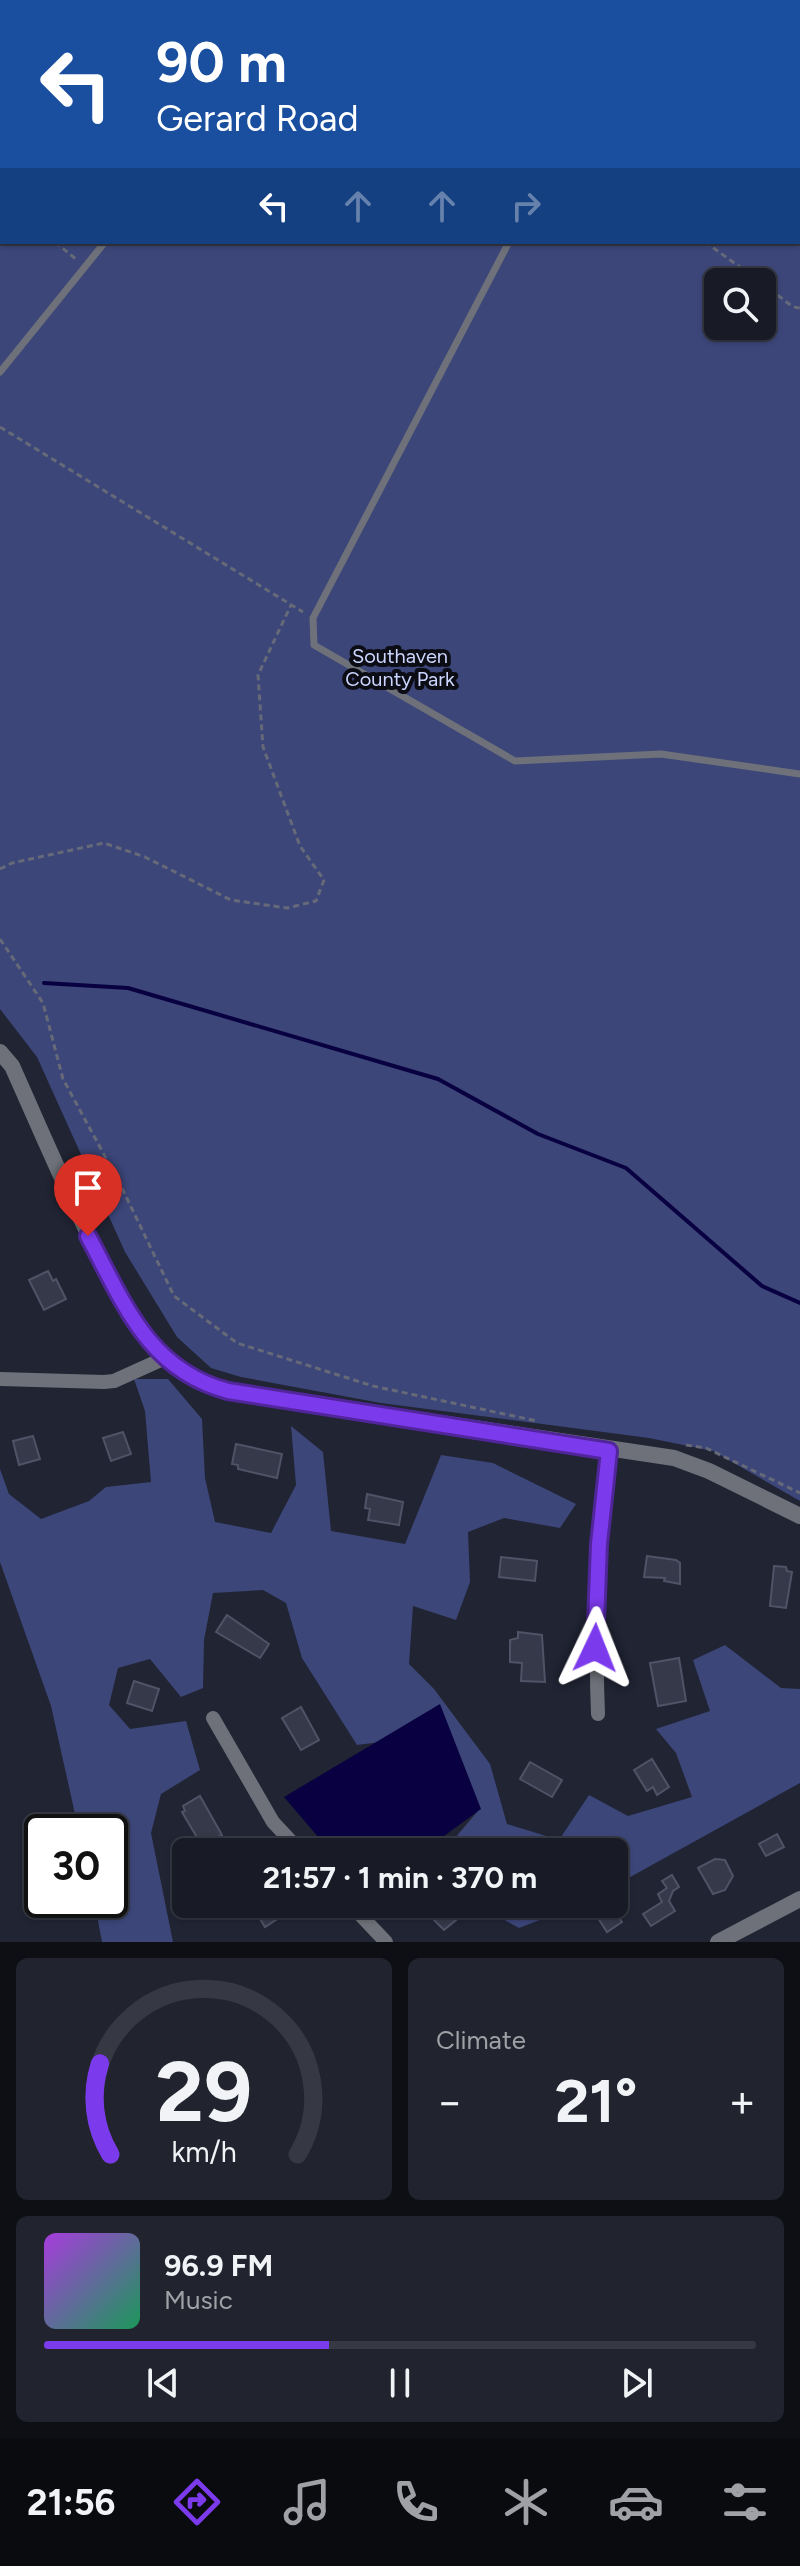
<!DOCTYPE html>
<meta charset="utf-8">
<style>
body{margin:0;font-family:Figtree,sans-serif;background:#21242e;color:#f1f3f6;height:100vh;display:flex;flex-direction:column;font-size:30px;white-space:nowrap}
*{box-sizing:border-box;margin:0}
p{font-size:26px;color:#9fa1a7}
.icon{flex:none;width:44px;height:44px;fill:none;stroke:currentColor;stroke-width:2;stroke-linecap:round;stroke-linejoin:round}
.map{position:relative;height:1942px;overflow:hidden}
.drawer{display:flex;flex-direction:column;gap:16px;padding:16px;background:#0d0f15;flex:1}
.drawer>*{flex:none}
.guide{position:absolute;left:0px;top:0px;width:800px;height:244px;box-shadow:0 2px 6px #0004,0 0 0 2px #363943;background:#1a4fa0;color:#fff;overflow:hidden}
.controls{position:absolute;left:704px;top:268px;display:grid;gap:16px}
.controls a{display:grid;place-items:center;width:72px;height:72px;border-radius:12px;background:#181b26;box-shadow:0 2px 6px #0004,0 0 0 2px #363943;font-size:40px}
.speed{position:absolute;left:24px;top:1814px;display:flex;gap:16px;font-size:40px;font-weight:700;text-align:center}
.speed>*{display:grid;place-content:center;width:104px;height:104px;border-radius:50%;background:#181b26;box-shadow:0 2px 6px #0004,0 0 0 2px #363943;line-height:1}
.speed .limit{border:4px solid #111;border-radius:12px;background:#fff;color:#111}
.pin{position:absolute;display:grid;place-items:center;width:68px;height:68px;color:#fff;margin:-82px -34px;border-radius:50% 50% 50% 0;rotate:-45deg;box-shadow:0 0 8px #0007}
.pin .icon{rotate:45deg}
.me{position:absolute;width:88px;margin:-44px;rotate:2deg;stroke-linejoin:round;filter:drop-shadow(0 0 6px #0008)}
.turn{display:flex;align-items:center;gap:28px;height:168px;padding:0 24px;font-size:36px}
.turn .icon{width:104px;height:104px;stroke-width:2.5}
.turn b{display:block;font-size:56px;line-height:68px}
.lanes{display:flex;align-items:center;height:76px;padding:0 24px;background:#0003;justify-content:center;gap:40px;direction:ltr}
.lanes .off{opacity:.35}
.big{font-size:60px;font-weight:700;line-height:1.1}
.drawer .card{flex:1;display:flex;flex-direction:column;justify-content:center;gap:12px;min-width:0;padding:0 28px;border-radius:12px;background:#21242e}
.drawer .dial{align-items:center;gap:0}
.dial svg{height:208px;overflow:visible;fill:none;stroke:#363943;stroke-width:7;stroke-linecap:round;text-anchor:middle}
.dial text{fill:#f1f3f6;stroke:none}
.song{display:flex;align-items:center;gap:24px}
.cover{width:96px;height:96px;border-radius:12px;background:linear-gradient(135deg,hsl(280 70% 55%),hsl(150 70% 35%))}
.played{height:8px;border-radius:4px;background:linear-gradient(90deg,#7c3aed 40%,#363943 40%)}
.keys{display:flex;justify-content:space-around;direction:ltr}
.heat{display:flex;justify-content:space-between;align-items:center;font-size:44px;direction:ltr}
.drawer .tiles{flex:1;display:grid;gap:16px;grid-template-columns:1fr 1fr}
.card:last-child{grid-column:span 2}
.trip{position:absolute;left:172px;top:1838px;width:456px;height:80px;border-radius:12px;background:#181b26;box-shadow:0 2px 6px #0004,0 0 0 2px #363943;font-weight:700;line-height:80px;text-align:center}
.dock{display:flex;height:128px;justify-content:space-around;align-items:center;background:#0a0b0f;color:#9fa1a7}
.dock .icon{width:56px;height:56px}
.dock .on{color:#7c3aed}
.dock b{font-size:36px;color:#f1f3f6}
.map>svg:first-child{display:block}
.green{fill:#3c4679;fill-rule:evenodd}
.water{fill:#090041}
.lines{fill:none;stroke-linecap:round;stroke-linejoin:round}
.stream{stroke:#090041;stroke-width:4}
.building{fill:#35394a;stroke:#4f5365;stroke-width:2}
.path{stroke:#666a78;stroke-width:3;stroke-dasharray:6 4;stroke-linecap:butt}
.service{stroke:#6e7179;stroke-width:7}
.minor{stroke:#6e7179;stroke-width:14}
.tertiary{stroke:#6e7179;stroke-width:16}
.route-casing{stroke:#51269a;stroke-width:20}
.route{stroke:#7c3aed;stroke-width:14}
.labels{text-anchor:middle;stroke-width:8;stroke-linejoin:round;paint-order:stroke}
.park-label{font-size:20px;fill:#cbd5fe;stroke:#0c0d14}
</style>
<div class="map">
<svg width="800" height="1942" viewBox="0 0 800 1942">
<rect width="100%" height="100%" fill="#202433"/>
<!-- green -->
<g class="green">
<path d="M0,0H800V1501L713,1451L649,1438L381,1403L241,1377L211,1368L177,1337L125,1252L37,1057L0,1009ZM2,2H798V242H2ZM718,282H762V326H718Z"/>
<polygon points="134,1379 168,1379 202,1419 205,1478 215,1522 271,1533 296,1485 291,1426 323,1452 331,1531 405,1544 441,1455 493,1463 576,1504 560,1528 504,1518 468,1532 470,1582 456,1620 413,1606 409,1664 434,1689 490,1764 507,1824 559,1840 589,1795 628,1816 692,1797 676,1753 656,1729 710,1711 693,1660 725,1645 781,1688 800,1689 800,1783 614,1886 614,1852 443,1852 477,1812 389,1741 357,1745 302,1658 286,1603 263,1590 213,1593 204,1640 203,1688 181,1697 150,1659 118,1668 109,1705 130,1729 186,1721 200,1770 161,1794 151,1833 173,1942 102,1942 94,1900 110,1900 110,1832 79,1832 51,1706 0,1562 0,1469 9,1494 41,1519 89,1501 106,1487 151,1482 145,1411"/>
<polygon points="475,1904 581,1904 519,1928"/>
</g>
<!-- water -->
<polygon class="water" points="440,1704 481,1809 422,1852 331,1852 284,1797"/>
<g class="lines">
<!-- stream -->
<polyline class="stream" points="44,983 128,988 438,1079 538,1134 626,1168 762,1286 800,1303"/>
</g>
<!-- building -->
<g class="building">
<polygon points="48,1271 53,1281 56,1279 66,1299 44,1310 29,1280"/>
<polygon points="123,1432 131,1454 111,1461 103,1438"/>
<polygon points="33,1436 40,1459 19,1465 13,1441"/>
<polygon points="236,1444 282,1454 277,1478 238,1469 238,1465 232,1464"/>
<polygon points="367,1494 403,1502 399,1525 368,1520 370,1509 365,1508"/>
<polygon points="647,1556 676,1560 680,1563 680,1584 664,1581 665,1578 644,1577"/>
<polygon points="501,1557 537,1561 535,1581 499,1577"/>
<polygon points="774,1566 786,1567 787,1571 792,1572 786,1608 770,1606"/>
<polygon points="227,1615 269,1644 260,1658 216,1632"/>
<polygon points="518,1632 542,1635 545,1682 521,1681 522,1663 510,1662 510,1640 518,1638"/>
<polygon points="679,1658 686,1701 658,1706 650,1663"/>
<polygon points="134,1681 159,1689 152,1711 127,1703"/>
<polygon points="301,1707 319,1740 301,1750 282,1718"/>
<polygon points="652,1759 669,1787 657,1795 653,1787 647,1791 634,1770"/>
<polygon points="530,1762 562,1780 552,1797 520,1779"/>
<polygon points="200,1796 222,1835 202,1846 182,1812 185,1811 183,1806"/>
<polygon points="777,1834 784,1847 766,1856 759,1844"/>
<polygon points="715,1859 725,1860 733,1876 725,1890 713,1894 698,1868"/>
<polygon points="672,1875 679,1887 673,1891 669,1901 675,1911 651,1926 643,1914 662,1902 658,1894 667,1888 662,1881"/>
<polygon points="251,1904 279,1904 285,1914 265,1927"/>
<polygon points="428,1904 443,1904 456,1920 444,1930 423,1909"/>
<polygon points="613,1908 622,1922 607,1932 598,1918"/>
</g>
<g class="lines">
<!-- path -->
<g class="path">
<polyline points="0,197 2,199"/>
<polyline points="55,242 77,260"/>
<polyline points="705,242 761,282"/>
<polyline points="762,283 793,307 800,308"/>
<polyline points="0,427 303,612"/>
<polyline points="0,869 12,863 104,843 145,857 231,900 287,908 316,901 324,880 300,846 263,747 258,675 291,605"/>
<polyline points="0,939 43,1003 63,1079 120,1184 174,1296 237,1343 373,1386 537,1421"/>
<polyline points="686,1445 706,1448 800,1493"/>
</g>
<!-- service -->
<g class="service">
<polyline points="366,2 367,0"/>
<polyline points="634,2 635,0"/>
<polyline points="509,242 313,618 314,645 515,761 661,754 800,774"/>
<polyline points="0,372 105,242"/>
</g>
<!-- minor -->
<g class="minor">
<polyline points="0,1379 104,1382 114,1381 165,1358"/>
<path d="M598,1714C594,1626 600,1539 609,1451"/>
<polyline points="213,1718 273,1822 301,1852"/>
<polyline points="350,1904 386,1942"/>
</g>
<!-- tertiary -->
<g class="tertiary">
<path d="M0,1052L12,1066C43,1135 72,1205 107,1271C117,1291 126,1313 139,1330C162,1361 191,1381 228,1391L674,1458L709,1471L800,1516"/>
<polyline points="718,1942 800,1899"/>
</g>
</g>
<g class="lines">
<defs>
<path id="route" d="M88,1236C124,1303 148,1370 228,1391L609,1451L599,1544L595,1648"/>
</defs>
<!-- route casing -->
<use href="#route" class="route-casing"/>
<!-- route -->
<use href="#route" class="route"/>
</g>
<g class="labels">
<!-- park labels -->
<g class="park-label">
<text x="400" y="663">Southaven<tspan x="400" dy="23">County Park</tspan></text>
</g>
</g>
</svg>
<div class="controls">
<a><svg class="icon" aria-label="search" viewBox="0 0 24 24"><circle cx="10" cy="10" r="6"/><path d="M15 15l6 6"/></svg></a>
</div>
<div class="speed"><div class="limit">30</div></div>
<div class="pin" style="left:88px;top:1236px;background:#d93025"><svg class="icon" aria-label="arrive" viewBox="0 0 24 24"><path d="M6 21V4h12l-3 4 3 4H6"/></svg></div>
<svg class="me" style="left:595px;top:1648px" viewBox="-20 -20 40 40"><path d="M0-17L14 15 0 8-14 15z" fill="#7c3aed" stroke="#fff" stroke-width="4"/></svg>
<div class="trip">21:57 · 1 min · 370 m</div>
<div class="guide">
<div class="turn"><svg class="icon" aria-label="left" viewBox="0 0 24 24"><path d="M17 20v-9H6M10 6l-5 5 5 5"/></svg><div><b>90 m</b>Gerard Road</div></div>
<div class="lanes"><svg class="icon" aria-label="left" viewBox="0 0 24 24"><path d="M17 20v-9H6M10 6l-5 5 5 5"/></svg><svg class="icon off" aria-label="ahead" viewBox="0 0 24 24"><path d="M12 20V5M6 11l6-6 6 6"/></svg><svg class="icon off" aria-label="ahead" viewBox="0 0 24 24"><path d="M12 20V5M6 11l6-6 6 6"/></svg><svg class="icon off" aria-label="right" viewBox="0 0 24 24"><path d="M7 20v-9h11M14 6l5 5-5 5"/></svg></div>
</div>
</div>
<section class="drawer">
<div class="tiles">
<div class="card dial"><svg viewBox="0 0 100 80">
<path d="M14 69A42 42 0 1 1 86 69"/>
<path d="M14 69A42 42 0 0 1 10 34" stroke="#7c3aed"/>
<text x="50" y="56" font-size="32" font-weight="700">29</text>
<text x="50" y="72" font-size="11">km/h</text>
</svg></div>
<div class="card"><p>Climate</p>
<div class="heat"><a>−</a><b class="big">21°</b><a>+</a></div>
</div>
<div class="card">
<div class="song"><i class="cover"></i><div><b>96.9 FM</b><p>Music</p></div></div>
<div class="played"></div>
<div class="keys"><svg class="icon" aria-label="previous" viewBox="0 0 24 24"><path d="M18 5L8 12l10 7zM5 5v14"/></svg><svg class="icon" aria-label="pause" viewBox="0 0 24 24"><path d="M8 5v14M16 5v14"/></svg><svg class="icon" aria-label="next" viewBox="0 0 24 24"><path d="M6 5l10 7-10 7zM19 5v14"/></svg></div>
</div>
</div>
</section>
<nav class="dock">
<b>21:56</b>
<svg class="icon on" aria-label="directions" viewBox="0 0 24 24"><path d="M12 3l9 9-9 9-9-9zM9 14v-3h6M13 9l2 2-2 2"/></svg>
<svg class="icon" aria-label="music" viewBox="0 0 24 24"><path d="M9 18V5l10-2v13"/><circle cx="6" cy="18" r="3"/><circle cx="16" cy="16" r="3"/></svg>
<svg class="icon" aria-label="phone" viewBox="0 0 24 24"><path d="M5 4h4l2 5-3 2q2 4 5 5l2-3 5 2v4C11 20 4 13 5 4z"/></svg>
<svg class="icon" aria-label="climate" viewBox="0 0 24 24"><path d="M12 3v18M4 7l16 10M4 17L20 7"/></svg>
<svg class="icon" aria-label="car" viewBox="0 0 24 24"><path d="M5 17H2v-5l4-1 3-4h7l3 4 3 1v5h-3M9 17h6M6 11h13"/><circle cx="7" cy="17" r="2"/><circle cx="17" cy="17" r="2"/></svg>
<svg class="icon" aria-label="filters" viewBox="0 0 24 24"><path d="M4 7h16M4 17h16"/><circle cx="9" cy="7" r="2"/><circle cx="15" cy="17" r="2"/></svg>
</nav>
